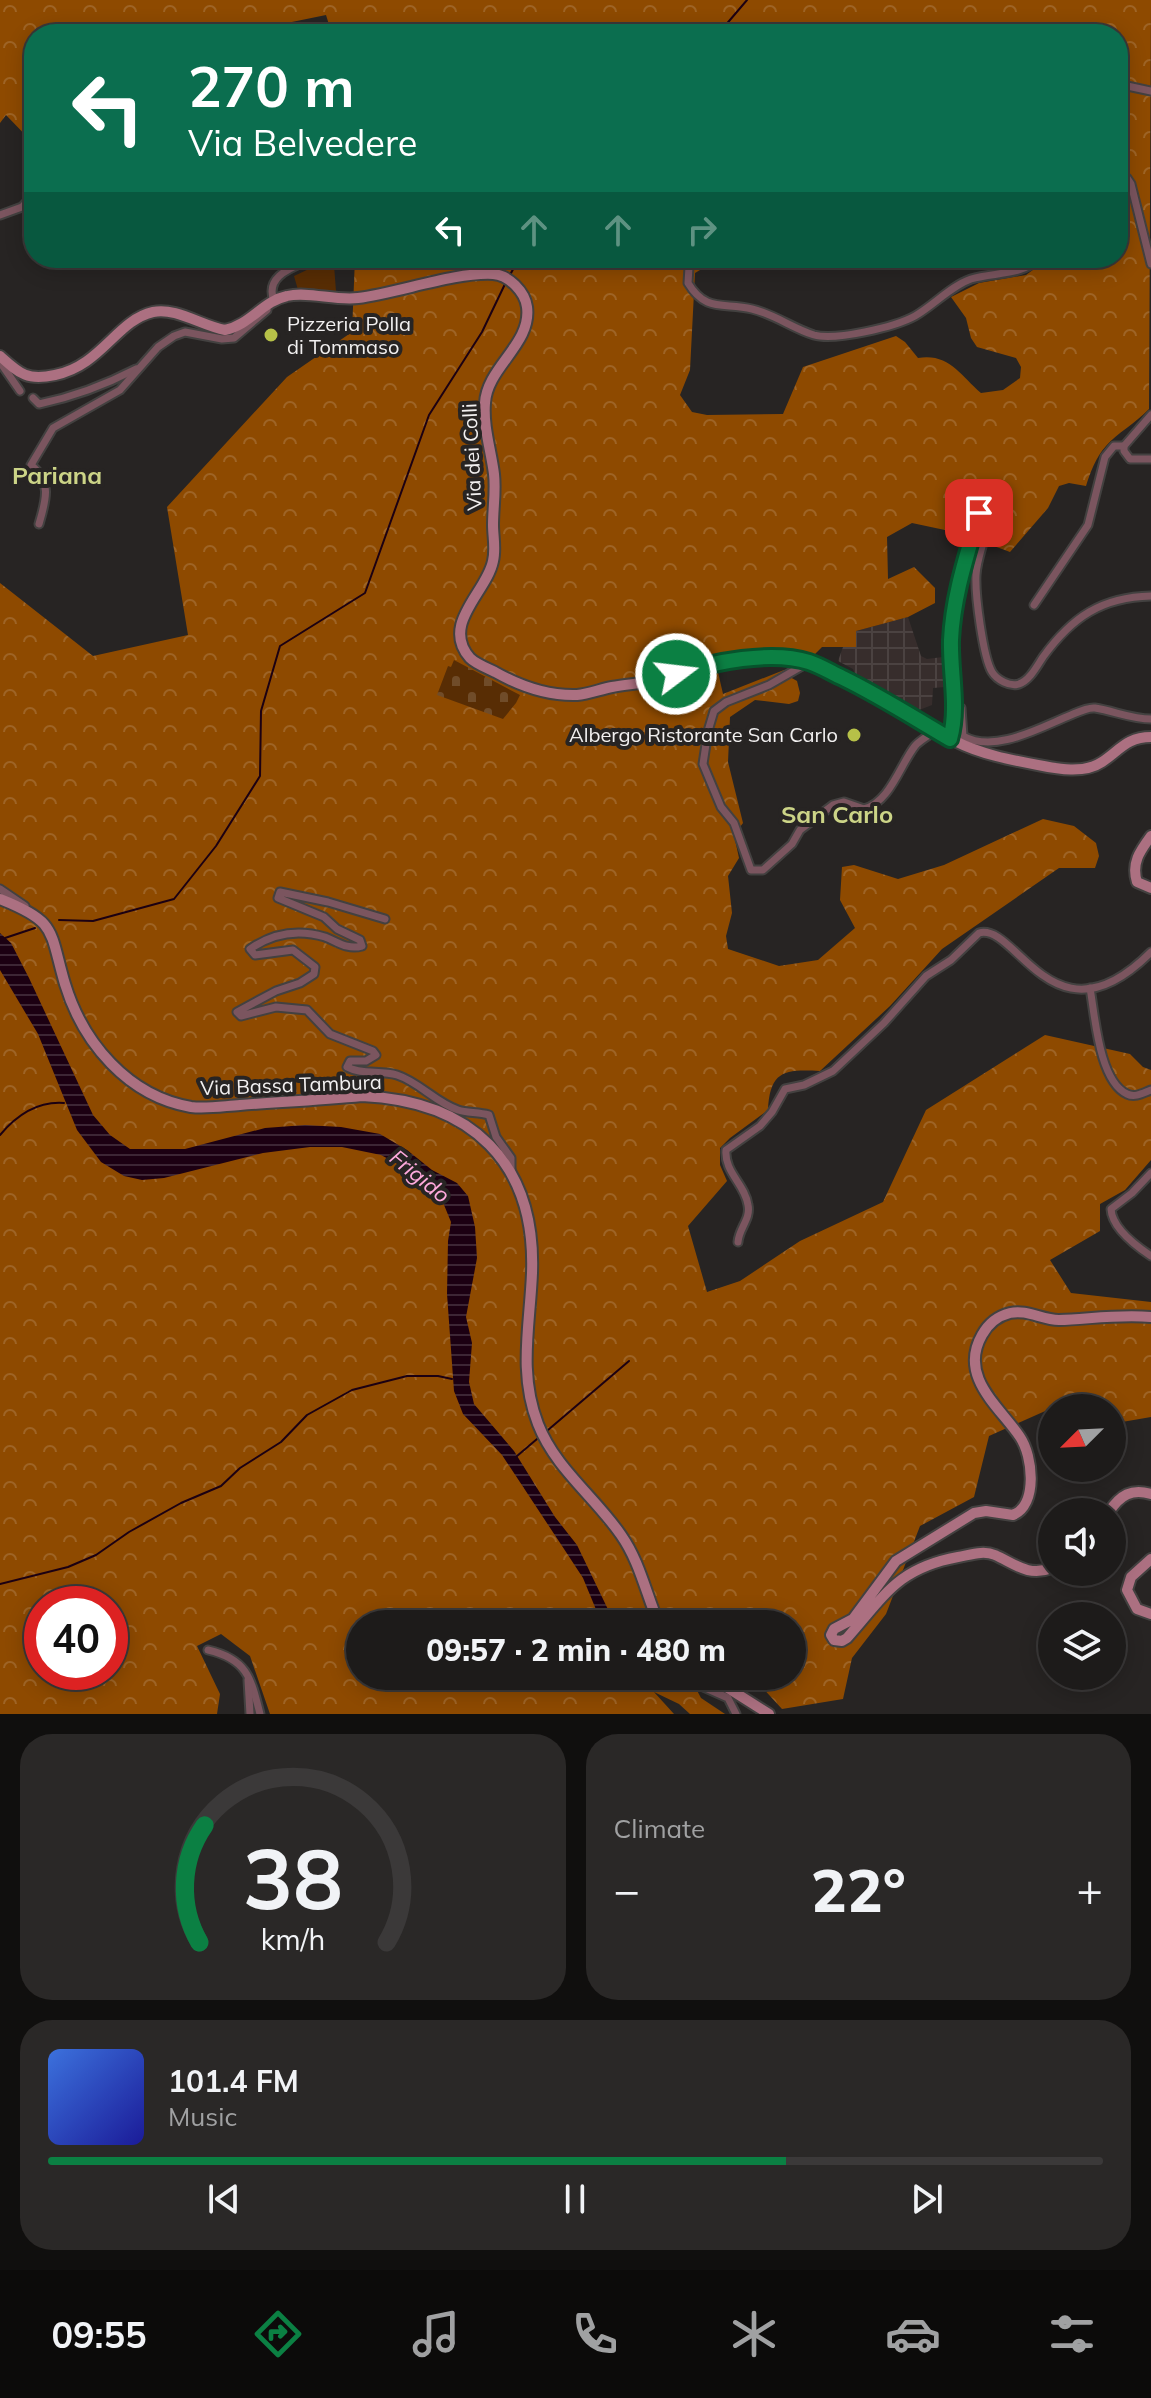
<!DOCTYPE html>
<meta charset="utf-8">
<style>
body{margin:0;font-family:Mulish,sans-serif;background:#2a2827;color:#f1f3f6;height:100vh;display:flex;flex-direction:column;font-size:30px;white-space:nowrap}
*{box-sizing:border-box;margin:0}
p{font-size:26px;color:#a0a1a2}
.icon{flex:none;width:44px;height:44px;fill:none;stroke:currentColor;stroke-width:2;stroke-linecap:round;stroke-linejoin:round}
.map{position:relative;height:1714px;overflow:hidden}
.side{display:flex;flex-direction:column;gap:20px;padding:20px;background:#100f0e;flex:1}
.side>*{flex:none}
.top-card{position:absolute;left:24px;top:24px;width:1104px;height:244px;border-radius:32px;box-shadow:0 4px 20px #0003,0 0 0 2px #3b3939;background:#0b6e4f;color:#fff;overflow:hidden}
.needle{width:52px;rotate:246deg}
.fabs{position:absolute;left:1038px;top:1394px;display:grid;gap:16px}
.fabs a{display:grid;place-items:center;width:88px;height:88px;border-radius:50%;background:#1d1b1a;box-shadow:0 4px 20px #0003,0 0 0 2px #3b3939;font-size:40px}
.speed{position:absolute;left:24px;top:1586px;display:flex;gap:16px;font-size:40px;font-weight:700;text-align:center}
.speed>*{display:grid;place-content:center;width:104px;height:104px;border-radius:50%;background:#1d1b1a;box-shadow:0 4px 20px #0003,0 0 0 2px #3b3939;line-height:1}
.speed .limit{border:12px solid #d22;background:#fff;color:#111}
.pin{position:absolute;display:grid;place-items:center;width:68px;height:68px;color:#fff;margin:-34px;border-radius:16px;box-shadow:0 4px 12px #0006}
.me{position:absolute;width:88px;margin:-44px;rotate:75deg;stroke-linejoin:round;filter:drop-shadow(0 0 6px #0008)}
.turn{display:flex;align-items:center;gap:28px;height:168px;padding:0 32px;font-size:36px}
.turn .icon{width:104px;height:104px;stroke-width:2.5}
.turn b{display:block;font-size:56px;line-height:68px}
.lanes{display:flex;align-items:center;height:76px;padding:0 32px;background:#0003;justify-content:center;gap:40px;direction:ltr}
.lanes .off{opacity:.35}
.big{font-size:60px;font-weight:800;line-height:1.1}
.side .widget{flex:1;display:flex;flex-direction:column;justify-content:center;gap:12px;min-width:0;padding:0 28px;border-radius:32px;background:#2a2827}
.side .dial{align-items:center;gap:0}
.dial svg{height:208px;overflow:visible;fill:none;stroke:#3b3939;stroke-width:7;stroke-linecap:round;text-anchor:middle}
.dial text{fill:#f1f3f6;stroke:none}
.song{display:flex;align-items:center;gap:24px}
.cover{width:96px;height:96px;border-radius:12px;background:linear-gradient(135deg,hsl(220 70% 55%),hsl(240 70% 35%))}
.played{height:8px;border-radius:4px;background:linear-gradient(90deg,#0b8043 70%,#3b3939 70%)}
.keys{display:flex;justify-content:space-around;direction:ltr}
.heat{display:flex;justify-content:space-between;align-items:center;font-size:44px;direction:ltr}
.side .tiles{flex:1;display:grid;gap:20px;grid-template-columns:1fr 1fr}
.widget:last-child{grid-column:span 2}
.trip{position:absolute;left:346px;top:1610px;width:460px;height:80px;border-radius:40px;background:#1d1b1a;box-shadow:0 4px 20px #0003,0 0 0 2px #3b3939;font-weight:800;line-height:80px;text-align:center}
.menu{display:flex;height:128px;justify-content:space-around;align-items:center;background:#0c0b0a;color:#a0a1a2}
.menu .icon{width:56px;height:56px}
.menu .active{color:#0b8043}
.menu b{font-size:36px;color:#f1f3f6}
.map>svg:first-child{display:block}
.industrial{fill:url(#industrial-grid)}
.green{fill:#582d04}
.forest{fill:url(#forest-crowns);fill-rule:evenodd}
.cemetery{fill:url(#cemetery-stones)}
.water{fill:url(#water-rules)}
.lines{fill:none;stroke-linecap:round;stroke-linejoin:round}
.stream{stroke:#1c0012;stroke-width:2}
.street-casing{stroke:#434140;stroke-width:11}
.secondary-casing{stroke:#434140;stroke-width:14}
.street{stroke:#7b555f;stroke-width:7}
.secondary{stroke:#ac7081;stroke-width:10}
.route-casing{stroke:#07532c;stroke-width:20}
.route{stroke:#0b8043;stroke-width:14}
.poi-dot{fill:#b7c148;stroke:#272423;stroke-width:3}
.labels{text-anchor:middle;stroke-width:8;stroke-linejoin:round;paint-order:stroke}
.poi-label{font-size:20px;fill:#f2f0f0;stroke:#272423;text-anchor:start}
.street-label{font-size:20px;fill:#f2f0f0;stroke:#272423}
.water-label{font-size:22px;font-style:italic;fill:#fea9dc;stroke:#272423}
.quarter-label{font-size:24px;font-weight:bold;fill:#ccd487;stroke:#272423}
</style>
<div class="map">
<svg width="1151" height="1714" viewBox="0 0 1151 1714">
<defs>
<pattern id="industrial-grid" width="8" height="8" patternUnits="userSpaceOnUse" patternTransform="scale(2)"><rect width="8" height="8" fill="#372d2c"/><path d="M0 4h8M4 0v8" fill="none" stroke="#4b4241"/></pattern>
<pattern id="forest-crowns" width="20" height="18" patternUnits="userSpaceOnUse" patternTransform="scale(2)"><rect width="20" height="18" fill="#8e4a00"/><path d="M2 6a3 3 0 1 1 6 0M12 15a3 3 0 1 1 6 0" fill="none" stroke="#9e6426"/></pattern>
<pattern id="cemetery-stones" width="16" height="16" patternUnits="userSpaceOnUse" patternTransform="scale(2)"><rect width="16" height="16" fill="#582d04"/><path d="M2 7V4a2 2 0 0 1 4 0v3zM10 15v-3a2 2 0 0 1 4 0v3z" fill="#704c29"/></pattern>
<pattern id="water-rules" width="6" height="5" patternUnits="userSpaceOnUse" patternTransform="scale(2)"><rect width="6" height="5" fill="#1c0012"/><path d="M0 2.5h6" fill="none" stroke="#3d2635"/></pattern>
</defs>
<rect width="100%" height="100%" fill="#272423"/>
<!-- industrial -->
<polygon class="industrial" points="908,617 921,656 927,659 943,657 945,687 933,688 932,705 914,712 858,682 853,669 838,661 843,647 856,646 856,631"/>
<!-- green -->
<polygon class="green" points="334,265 336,291 298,290 294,276 311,268"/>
<!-- forest -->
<path class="forest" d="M0,0H1151L1149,409C1136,423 1117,433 1106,446C1096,457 1090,473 1086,486L1069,483L1059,486L1048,508L1010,552L959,533L912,523L887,537L888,579L914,567L935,588V603L908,617L856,631V647H822L811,658L777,650L715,659L723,694L784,670L790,677L797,681L800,693L798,701L789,704L755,700L730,717L728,762L743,823L734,835L739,858L728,876L732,913L726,936L728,949L779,966L818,960L855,928L840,900L842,867L854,865L898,879L944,865L1043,819L1074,826L1096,843L1099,856L1095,868H1059L942,949L890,1006L820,1071C784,1069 770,1071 768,1110L730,1138L720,1148V1165L727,1181L688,1226L707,1292L740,1281L800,1241L883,1202L926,1110L1045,1035L1130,1054L1143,1067L1151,1070V1160L1125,1190L1100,1204V1231L1050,1260L1071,1293L1151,1302V1417L1122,1422L1112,1420V1408H1052L989,1436L974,1497L920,1526L886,1614L852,1658L843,1699L782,1709L760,1685L761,1676H792V1624H360V1676H684L692,1681L701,1698L725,1714H690L679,1704L654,1692L674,1714H270L250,1656L221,1634L197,1646L220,1694L217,1714H0V583L93,656L188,635L167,507L287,377L352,332L355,258H720L695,273L690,370L680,395L692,412L707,415L783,414L803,367L896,336L905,342L918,358C949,353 960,375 981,393L1003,390L1020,378L1021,367L1016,358L977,347L971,338L966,318L951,297L979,283L1026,275L1049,258H1118V34H332L326,15L282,24L284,34H34V144L6,115L0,123ZM42,1604H110V1672H42Z"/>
<!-- cemetery -->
<polygon class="cemetery" points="454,660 520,695 516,703 503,719 437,695 448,666 451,667"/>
<!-- water -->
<polygon class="water" points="0,933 11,943 29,978 93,1115 110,1135 130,1149 185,1149 265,1128 305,1125 341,1127 380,1134 407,1150 432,1170 457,1183 468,1196 475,1227 477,1258 466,1317 472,1343 469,1382 474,1404 514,1451 555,1517 577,1545 615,1624 602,1624 583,1578 566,1552 502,1455 463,1414 454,1391 447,1294 448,1241 451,1222 442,1200 407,1169 381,1155 342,1147 310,1147 263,1153 164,1178 142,1180 124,1176 101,1162 77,1130 38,1034 0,970"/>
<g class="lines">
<!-- stream -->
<g class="stream">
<polyline points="718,34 747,0"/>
<polyline points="510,275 519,258"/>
<polyline points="59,920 93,921 174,899 216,846 260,776 261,711 280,646 365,593 429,415 482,332 505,284"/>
<polyline points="5,938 35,928"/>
<path d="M0,1135C16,1116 38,1101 64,1103"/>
<polyline points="548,1430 629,1361"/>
<polyline points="517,1456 537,1439"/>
<polyline points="0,1584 68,1567 96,1555 129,1532 181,1503 221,1486 240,1468 281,1442 307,1415 352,1390 407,1376 438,1376 452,1379"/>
</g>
<defs>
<g id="street">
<polyline points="1118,84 1151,91"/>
<polyline points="1118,173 1127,178 1131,184 1151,264"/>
<polyline points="0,215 22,207 34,194"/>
<path d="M699,258L689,267L688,283C706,313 724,302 752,309C774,314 792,328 814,335C835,341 895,327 915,316C934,305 951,286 971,279C995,272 1021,276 1040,258"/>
<polyline points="873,261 875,258"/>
<path d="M274,301C264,275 294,267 313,258"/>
<polyline points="0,362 20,391"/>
<path d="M33,398L39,404C73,397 105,385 136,369"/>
<polyline points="1151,415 1124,446 1124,451 1130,459 1151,459"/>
<path d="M39,524C46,500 52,482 31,465L53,428L120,390L158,347L174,336L185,332L222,339L234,338L267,310"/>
<polyline points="1034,605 1088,525 1105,457 1114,446 1124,446"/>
<path d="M809,662L769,685L726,702L714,711L708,731L703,764L721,807L734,823L751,870H763L792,844L800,830L833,805L844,802L864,809C890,802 900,765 915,746C920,740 929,736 935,730"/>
<path d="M953,706L961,708L963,736C995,754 1041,727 1071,715C1078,712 1088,707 1095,708C1114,711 1132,719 1151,719"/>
<path d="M950,739C959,708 950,671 951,640C953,596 967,555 979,513L984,511L988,515C988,536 977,555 976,575C975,595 983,657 992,672C997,680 1010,687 1019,684C1030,680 1037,666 1043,657C1072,617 1102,597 1151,596"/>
<polyline points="0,889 25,906"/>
<path d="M385,919L328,902L280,892L278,898L324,917L337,929L360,940L362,946C347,950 338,942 325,937C298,929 273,933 250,949L255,955L293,950L315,967L314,974L300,983L276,991L237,1012L241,1016L276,1007L307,1010L330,1034L373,1051L376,1055L366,1061H350L347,1067C361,1075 381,1070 397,1075C419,1082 435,1102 458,1110C467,1113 478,1112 489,1115L496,1137L511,1158V1170"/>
<path d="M1090,988C1095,1016 1099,1081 1127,1094C1135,1098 1143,1093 1151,1090"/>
<path d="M1151,1173L1132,1193L1111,1209C1112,1228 1136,1246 1151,1256"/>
<path d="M738,1242C739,1228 751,1219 748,1205C745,1184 724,1172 726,1150L760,1126L772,1112L785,1089L804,1085L833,1071L884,1023L926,976L951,960L979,933C1017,922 1053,1050 1151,952"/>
<path d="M208,1650C247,1659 251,1678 260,1714"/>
<polyline points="697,1676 701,1686 728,1698 736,1714"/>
<polyline points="248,1680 250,1714"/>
</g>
<g id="secondary">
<path d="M0,356C20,374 27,381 55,375C101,366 117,320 153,312C176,307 202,326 225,330C250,325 263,301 287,296C308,291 335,301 358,298C398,293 455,272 493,274C509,275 525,292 527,307C532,344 487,367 485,403C483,427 491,450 494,474C496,491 493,508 493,525C493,536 496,549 493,561C487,592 440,624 470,658C476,664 487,668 495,672C520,686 549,696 577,695C589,694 601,689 612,687C629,684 646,683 662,679C699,669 735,658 775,657C833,656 903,716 955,741C980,754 1011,760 1038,765C1058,769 1084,774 1102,762C1120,750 1127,737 1151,737"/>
<path d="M1151,836C1140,851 1131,863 1137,882L1151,888"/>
<path d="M0,899C58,922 49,930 65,984C83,1043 128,1096 191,1107C206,1109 224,1106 240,1105C280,1102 321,1100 362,1096C471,1101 536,1162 532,1273C530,1325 518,1373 538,1424C555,1468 595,1497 621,1535C640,1562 646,1594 659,1624"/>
<path d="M1109,1512C1120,1495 1132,1488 1151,1494"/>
<polyline points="1151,1559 1131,1577 1127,1590 1137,1609 1151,1614"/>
<path d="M1052,1568C1028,1577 1015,1564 995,1555C983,1550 970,1555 958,1557C898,1568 885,1595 847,1638L842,1641L834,1640L831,1635L834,1629L853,1619L896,1561L974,1513L986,1511L1013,1515C1038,1505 1033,1456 1020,1437C1000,1407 958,1377 982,1335C988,1324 998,1316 1010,1313C1027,1309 1042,1320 1059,1320C1089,1319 1120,1314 1151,1317"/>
<polyline points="709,1676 769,1714"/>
</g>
</defs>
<!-- street casing -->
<use href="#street" class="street-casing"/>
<!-- secondary casing -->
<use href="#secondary" class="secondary-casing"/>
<!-- street -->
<use href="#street" class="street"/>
<!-- secondary -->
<use href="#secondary" class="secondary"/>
</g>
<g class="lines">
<defs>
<path id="route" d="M676,674C713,662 771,650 809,662C821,666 832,673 843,678C880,696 914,718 950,739C959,708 950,672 951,640C953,596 967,555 979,513"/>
</defs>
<!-- route casing -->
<use href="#route" class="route-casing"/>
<!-- route -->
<use href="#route" class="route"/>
</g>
<!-- markers -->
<g class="poi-dot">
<circle cx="271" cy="335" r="8"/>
<circle cx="854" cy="735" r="8"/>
</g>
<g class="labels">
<!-- poi labels -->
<g class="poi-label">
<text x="287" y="331">Pizzeria Polla<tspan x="287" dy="23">di Tommaso</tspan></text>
<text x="838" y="742" text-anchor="end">Albergo Ristorante San Carlo</text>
</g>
<!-- street labels -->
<g class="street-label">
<text transform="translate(472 457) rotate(-93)" y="7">Via dei Colli</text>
<text transform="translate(291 1085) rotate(-2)" y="7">Via Bassa Tambura</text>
</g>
<!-- water labels -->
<g class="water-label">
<text transform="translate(420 1176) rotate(39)" y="8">Frigido</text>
</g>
<!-- quarter labels -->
<g class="quarter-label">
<text x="57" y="484">Pariana</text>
<text x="837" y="823">San Carlo</text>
</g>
</g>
</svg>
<div class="fabs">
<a><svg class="needle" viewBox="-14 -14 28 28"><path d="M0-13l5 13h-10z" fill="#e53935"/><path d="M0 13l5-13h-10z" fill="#a0a1a2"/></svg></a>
<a><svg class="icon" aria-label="sound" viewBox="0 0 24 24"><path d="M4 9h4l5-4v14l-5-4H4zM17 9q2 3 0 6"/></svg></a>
<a><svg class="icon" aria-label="layers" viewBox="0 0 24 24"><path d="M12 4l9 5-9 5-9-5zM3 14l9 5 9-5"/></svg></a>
</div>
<div class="speed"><div class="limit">40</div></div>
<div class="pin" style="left:979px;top:513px;background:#d93025"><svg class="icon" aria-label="arrive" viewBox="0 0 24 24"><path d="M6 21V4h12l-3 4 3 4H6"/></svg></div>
<svg class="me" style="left:676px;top:674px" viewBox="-20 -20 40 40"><circle r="17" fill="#0b8043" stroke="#fff" stroke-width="3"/><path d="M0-11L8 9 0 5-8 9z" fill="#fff"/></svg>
<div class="trip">09:57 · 2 min · 480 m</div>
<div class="top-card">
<div class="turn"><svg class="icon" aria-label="left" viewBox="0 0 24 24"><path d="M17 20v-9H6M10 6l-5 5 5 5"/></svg><div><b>270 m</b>Via Belvedere</div></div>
<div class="lanes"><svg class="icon" aria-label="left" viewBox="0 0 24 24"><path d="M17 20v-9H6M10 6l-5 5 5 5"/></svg><svg class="icon off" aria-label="ahead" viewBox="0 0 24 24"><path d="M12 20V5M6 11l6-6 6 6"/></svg><svg class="icon off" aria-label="ahead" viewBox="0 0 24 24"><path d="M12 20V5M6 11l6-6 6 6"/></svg><svg class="icon off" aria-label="right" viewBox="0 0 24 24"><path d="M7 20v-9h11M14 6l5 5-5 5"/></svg></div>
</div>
</div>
<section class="side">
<div class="tiles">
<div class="widget dial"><svg viewBox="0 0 100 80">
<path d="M14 69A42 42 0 1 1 86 69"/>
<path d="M14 69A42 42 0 0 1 16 24" stroke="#0b8043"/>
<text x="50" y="56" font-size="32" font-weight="700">38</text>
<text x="50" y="72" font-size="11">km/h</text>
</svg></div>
<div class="widget"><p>Climate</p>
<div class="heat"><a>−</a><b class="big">22°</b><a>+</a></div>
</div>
<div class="widget">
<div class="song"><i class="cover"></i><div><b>101.4 FM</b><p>Music</p></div></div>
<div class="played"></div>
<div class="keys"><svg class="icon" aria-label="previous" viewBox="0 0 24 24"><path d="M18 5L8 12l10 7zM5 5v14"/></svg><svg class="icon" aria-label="pause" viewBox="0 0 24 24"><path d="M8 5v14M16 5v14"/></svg><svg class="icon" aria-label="next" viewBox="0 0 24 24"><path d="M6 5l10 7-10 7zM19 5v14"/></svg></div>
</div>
</div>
</section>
<nav class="menu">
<b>09:55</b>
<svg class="icon active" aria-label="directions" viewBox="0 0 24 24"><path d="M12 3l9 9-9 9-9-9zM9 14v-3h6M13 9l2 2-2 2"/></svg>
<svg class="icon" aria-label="music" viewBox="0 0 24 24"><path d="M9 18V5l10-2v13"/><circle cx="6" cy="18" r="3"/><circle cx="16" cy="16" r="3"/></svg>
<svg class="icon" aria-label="phone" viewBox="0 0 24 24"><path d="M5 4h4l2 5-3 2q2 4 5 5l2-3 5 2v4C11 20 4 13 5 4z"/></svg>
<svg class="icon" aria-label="climate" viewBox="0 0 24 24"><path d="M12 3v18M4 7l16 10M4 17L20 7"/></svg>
<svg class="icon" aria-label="car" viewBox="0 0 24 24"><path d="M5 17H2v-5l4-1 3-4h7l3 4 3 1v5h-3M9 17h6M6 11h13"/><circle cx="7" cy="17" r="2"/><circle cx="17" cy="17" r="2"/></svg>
<svg class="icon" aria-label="filters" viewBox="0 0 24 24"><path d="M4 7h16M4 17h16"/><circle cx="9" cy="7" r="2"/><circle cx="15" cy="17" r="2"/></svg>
</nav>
